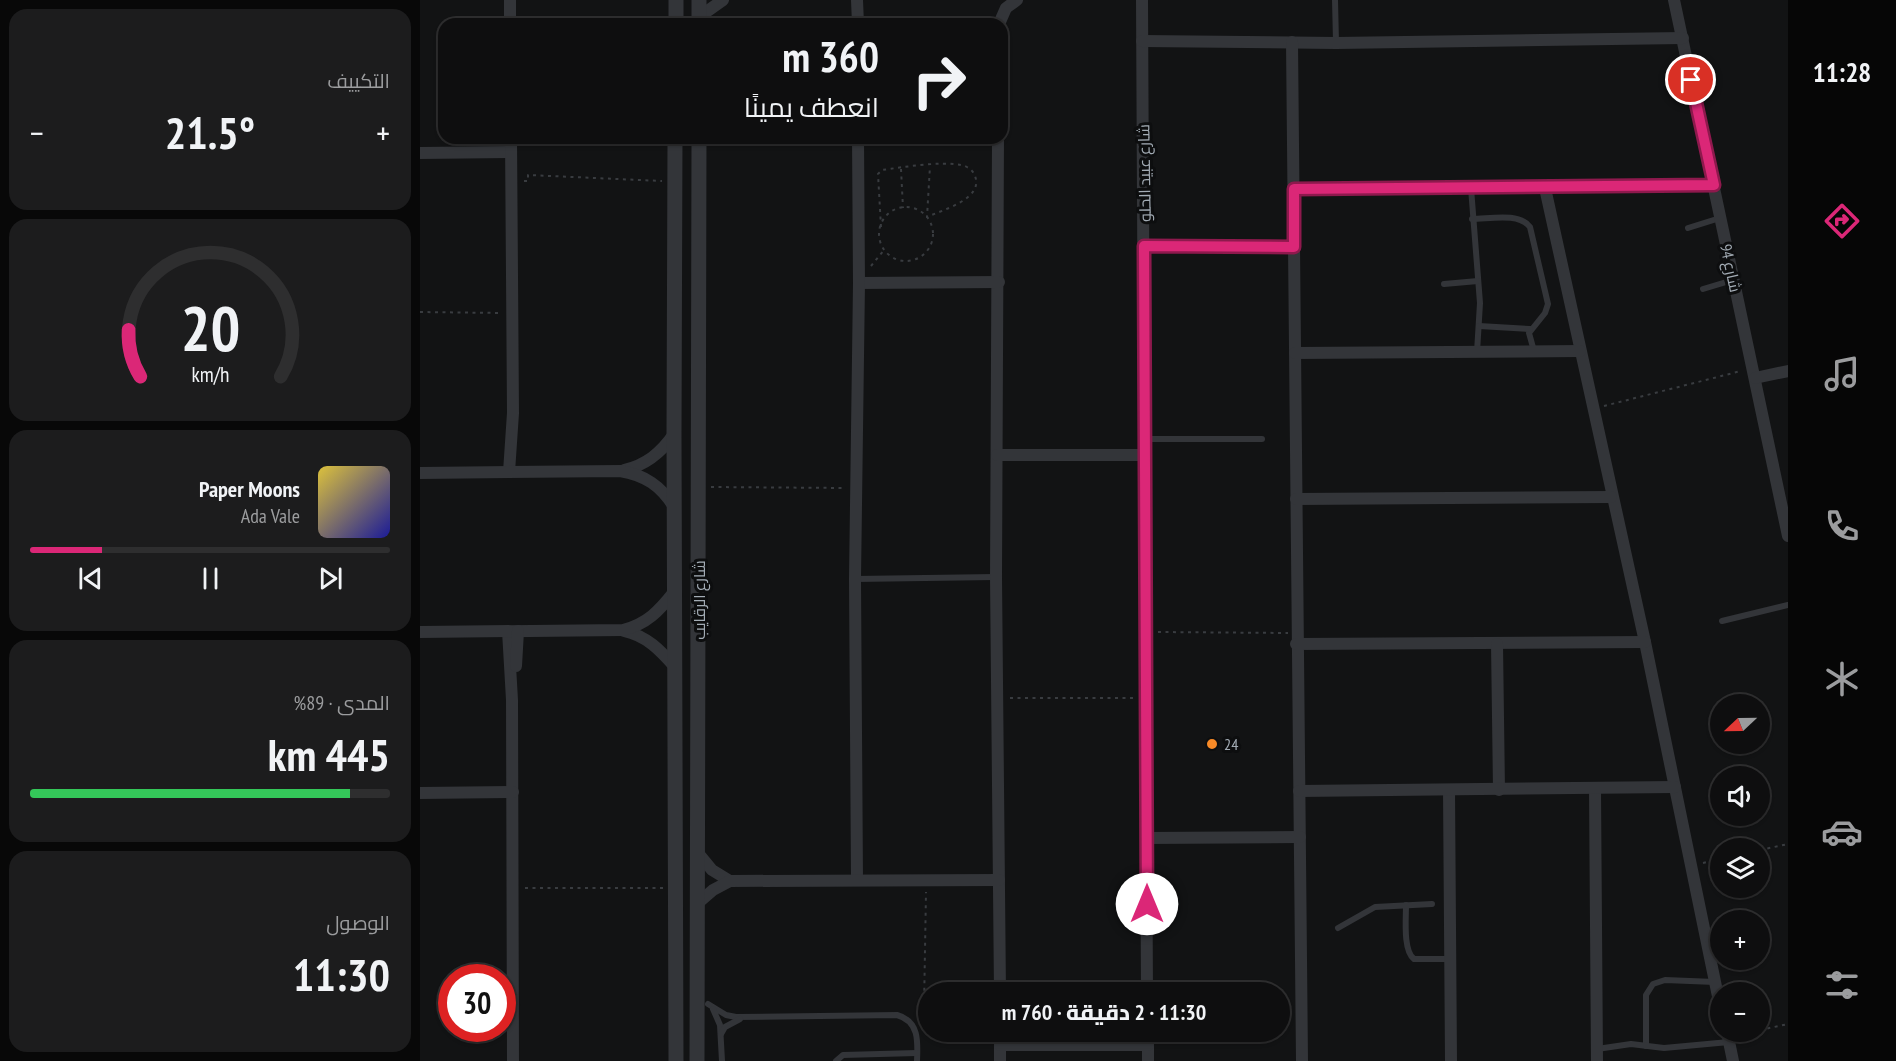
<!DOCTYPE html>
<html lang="ar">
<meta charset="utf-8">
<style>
body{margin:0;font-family:"PT Sans Narrow",Cairo,sans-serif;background:#1c1c1d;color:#f1f3f6;direction:rtl;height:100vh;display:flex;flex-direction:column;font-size:22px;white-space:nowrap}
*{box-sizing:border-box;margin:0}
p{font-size:20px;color:#9b9c9e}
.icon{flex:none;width:33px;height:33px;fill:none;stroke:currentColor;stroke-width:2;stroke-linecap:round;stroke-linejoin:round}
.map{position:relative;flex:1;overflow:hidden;direction:ltr}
.sheet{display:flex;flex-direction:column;gap:9px;padding:9px;background:#080808;width:420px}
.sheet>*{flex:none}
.hud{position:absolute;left:18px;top:18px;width:570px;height:126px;border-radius:18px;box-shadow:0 2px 4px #0004,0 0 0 2px #2e2e2f;direction:rtl;background:#0e0e0f;color:#f1f3f6;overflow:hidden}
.needle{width:39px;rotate:248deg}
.fabs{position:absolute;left:1290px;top:694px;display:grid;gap:12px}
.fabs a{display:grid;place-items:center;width:60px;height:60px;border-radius:50%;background:#0e0e0f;box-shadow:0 2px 4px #0004,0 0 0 2px #2e2e2f;font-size:30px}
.speed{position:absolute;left:18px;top:964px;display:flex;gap:12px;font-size:30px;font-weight:700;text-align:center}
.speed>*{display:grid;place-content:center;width:78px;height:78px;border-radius:50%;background:#0e0e0f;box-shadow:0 2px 4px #0004,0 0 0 2px #2e2e2f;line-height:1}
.speed .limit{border:9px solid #d22;background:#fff;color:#111}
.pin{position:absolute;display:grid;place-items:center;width:51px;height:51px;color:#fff;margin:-26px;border:3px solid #fff;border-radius:50%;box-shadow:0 2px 6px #0007}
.me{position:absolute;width:66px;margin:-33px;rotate:0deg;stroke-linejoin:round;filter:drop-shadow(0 0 4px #0008)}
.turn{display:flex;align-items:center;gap:21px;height:126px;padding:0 30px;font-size:27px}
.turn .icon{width:78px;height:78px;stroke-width:2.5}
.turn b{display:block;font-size:42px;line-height:51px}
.big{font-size:45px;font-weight:800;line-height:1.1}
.sheet .card{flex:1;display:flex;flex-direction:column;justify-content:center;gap:9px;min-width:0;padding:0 21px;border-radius:18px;background:#1c1c1d}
.sheet .dial{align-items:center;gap:0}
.dial svg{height:156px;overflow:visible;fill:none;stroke:#2e2e2f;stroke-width:7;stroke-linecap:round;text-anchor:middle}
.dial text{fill:#f1f3f6;stroke:none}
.song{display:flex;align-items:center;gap:18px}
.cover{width:72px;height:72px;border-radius:9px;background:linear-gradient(135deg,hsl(50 70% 55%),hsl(240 70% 35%))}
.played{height:6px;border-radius:3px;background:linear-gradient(90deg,#db2777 20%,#2e2e2f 20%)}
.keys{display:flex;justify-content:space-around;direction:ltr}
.heat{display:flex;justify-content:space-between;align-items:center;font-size:33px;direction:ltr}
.charge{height:9px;border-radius:4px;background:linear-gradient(90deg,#34c759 89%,#2e2e2f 0)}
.trip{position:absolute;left:498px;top:982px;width:372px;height:60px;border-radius:30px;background:#0e0e0f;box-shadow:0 2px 4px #0004,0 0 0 2px #2e2e2f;font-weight:800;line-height:60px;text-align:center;direction:rtl}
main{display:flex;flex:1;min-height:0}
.menu{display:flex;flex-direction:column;width:108px;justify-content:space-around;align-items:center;background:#060606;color:#9b9c9e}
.menu .icon{width:42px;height:42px}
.menu .selected{color:#db2777}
.menu b{font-size:27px;color:#f1f3f6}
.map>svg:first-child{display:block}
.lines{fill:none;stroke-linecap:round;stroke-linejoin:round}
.path{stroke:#393c40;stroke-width:2;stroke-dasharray:3 4.5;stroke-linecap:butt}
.service{stroke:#333539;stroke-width:6}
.minor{stroke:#333539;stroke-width:12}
.tertiary{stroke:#333539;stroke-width:15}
.route-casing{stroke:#8e194d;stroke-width:15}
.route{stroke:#db2777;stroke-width:10}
.poi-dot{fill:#f88a27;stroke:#0d0e0f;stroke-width:2}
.labels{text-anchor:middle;stroke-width:6;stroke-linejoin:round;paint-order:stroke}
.street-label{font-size:16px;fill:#a3acb5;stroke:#0d0e0f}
.poi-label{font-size:16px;fill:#a3acb5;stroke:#0d0e0f;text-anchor:start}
</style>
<main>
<nav class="menu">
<b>11:28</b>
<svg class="icon selected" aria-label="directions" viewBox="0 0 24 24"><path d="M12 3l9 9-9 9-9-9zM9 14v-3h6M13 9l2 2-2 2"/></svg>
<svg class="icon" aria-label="music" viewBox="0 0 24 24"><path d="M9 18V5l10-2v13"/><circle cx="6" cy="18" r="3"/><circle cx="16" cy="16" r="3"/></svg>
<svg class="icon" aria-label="phone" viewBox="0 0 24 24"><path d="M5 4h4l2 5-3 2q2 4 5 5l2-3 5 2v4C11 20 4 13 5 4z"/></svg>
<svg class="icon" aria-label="climate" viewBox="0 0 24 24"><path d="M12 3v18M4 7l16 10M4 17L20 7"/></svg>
<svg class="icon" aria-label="car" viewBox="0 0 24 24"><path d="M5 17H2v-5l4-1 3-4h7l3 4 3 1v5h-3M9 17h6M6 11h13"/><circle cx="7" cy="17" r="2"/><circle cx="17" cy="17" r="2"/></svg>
<svg class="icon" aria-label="filters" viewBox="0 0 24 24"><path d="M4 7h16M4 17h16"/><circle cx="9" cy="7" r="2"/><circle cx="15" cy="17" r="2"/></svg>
</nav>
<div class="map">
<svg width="1368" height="1061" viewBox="0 0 1368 1061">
<rect width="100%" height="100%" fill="#121314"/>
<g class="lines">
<!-- path -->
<g class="path">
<polyline points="481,169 483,208"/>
<polyline points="104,181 108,181 108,175 242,181"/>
<circle cx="486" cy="234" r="27"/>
<path d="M461,227L458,174L462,170C484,167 520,161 541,165C547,166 553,170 555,176C564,199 522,210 507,217L510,166"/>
<polyline points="451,266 464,250"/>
<polyline points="0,312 81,313"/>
<polyline points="1184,406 1321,371"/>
<polyline points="291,487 426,488"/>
<polyline points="738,632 868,633"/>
<polyline points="590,698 713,698"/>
<polyline points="1340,850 1368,844"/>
<polyline points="1283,863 1300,859"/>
<polyline points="105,888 243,888"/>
<polyline points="500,1020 504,1008 506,892"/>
<polyline points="1340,1030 1368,1024"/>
<polyline points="1319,1034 1330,1032"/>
</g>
<!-- service -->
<g class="service">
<polyline points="915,0 916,42"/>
<polyline points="1051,188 1060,303 1057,352"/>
<path d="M1052,219C1069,219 1099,212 1110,227L1128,304L1125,313L1109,333L1114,351"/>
<polyline points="1268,228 1300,218"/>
<polyline points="1024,284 1058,281"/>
<polyline points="1283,289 1313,280"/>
<polyline points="1059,326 1110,329"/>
<polyline points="725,439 842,439"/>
<polyline points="435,579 575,577"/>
<polyline points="1302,621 1368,605"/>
<path d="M986,905C986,919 983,951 994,959H1030"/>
<polyline points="918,928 955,907 1012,904"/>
<path d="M288,1004L306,1015L316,1017L477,1015C499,1021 498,1041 497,1061"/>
<polyline points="293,1009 300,1025 302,1061"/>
<polyline points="301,1034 305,1027 320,1019"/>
<polyline points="1226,1046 1226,995 1233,984 1245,980 1295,982"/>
<polyline points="1177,1049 1211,1044 1244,1048 1309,1042"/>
<polyline points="416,1061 423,1055 497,1053"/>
</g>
<!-- minor -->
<g class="minor">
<polyline points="90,0 90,24"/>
<polyline points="437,0 438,24"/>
<polyline points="722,0 727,993"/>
<polyline points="1254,0 1368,536"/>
<polyline points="279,17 303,0"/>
<polyline points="579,24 586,8 597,0"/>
<polyline points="722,41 916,43 1263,38"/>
<polyline points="872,42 882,1061"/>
<polyline points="578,138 576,577 580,993"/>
<polyline points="0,153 91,152"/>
<polyline points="1125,188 1225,642 1300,1006"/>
<polyline points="874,189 1294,185"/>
<polyline points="724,246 874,247"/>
<polyline points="439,283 579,282"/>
<polyline points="875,353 1160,351"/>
<polyline points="1335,378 1368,371"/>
<polyline points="577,455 723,455"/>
<path d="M204,470C226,465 241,453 254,434"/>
<polyline points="89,472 93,413 91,138"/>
<path d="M0,473L200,471C225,475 241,486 254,507"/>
<polyline points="876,499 1191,497"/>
<polyline points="88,631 92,700 93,1061"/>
<path d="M204,631C227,636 240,650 255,667"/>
<path d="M0,632L203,630C227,624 239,611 254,592"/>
<polyline points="876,644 1225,642"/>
<polyline points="1077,644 1079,790"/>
<polyline points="96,666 98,631"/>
<polyline points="1175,789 1177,1061"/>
<polyline points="1029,790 1031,1061"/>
<polyline points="879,791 1255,787"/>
<polyline points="0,793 93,792"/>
<polyline points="726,838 880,837"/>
<polyline points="278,853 292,870 310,881"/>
<polyline points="437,880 435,579 439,283 438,138"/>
<polyline points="278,903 293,890 310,881 579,880"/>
<polyline points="580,1032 580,1061"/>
<polyline points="728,1032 728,1061"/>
<polyline points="1307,1032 1313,1061"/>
<polyline points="580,1045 728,1045"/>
</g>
<!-- tertiary -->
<g class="tertiary">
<polyline points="256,24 256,0"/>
<polyline points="279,24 279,0"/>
<polyline points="255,138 254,434 256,1061"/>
<polyline points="277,1061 279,138"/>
</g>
</g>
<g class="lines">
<defs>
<path id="route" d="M727,904C725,685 724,466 724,246L874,247V189L1294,185L1271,80"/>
</defs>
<!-- route casing -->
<use href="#route" class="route-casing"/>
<!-- route -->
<use href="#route" class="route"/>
</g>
<!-- markers -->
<circle class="poi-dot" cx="792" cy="744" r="6"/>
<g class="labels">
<!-- street labels -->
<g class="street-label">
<text transform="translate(724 173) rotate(-91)" y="6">شارع عبيد الحلو</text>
<text transform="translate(1311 268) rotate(78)" y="6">شارع 94</text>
<text transform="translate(279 600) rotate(-90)" y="6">شارع الرقايب</text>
</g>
<!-- poi labels -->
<g class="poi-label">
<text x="804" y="750">24</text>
</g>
</g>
</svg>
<div class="fabs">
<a><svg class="needle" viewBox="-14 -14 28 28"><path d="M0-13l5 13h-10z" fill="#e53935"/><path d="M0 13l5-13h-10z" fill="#9b9c9e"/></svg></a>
<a><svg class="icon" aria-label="sound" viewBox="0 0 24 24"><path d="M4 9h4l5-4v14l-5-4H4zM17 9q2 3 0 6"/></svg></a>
<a><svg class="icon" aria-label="layers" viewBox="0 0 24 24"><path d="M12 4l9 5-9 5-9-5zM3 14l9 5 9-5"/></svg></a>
<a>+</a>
<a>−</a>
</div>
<div class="speed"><div class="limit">30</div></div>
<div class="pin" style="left:1271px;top:80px;background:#d93025"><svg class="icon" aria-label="arrive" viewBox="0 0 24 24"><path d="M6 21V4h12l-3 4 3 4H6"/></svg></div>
<svg class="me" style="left:727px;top:904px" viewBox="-20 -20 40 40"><circle r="19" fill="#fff"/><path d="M0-13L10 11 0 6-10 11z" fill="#db2777"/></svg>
<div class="trip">11:30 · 2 دقيقة · 760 m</div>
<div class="hud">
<div class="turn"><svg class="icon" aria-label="right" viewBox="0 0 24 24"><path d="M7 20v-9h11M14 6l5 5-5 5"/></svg><div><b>360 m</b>انعطف يمينًا</div></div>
</div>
</div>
<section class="sheet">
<div class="card"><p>التكييف</p>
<div class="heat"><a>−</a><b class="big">21.5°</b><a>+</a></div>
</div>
<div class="card dial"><svg viewBox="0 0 100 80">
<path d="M14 69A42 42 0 1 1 86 69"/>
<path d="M14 69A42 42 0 0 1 8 45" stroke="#db2777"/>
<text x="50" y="56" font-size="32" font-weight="700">20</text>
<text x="50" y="72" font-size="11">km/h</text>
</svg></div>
<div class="card">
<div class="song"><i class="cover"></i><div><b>Paper Moons</b><p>Ada Vale</p></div></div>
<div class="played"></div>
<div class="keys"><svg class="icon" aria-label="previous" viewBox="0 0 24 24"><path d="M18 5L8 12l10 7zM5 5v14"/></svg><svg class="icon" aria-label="pause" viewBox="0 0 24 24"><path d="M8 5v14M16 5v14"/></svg><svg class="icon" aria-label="next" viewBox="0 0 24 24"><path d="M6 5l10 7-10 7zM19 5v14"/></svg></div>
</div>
<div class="card"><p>المدى · 89%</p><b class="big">445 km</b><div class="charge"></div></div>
<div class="card"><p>الوصول</p><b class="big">11:30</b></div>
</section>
</main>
